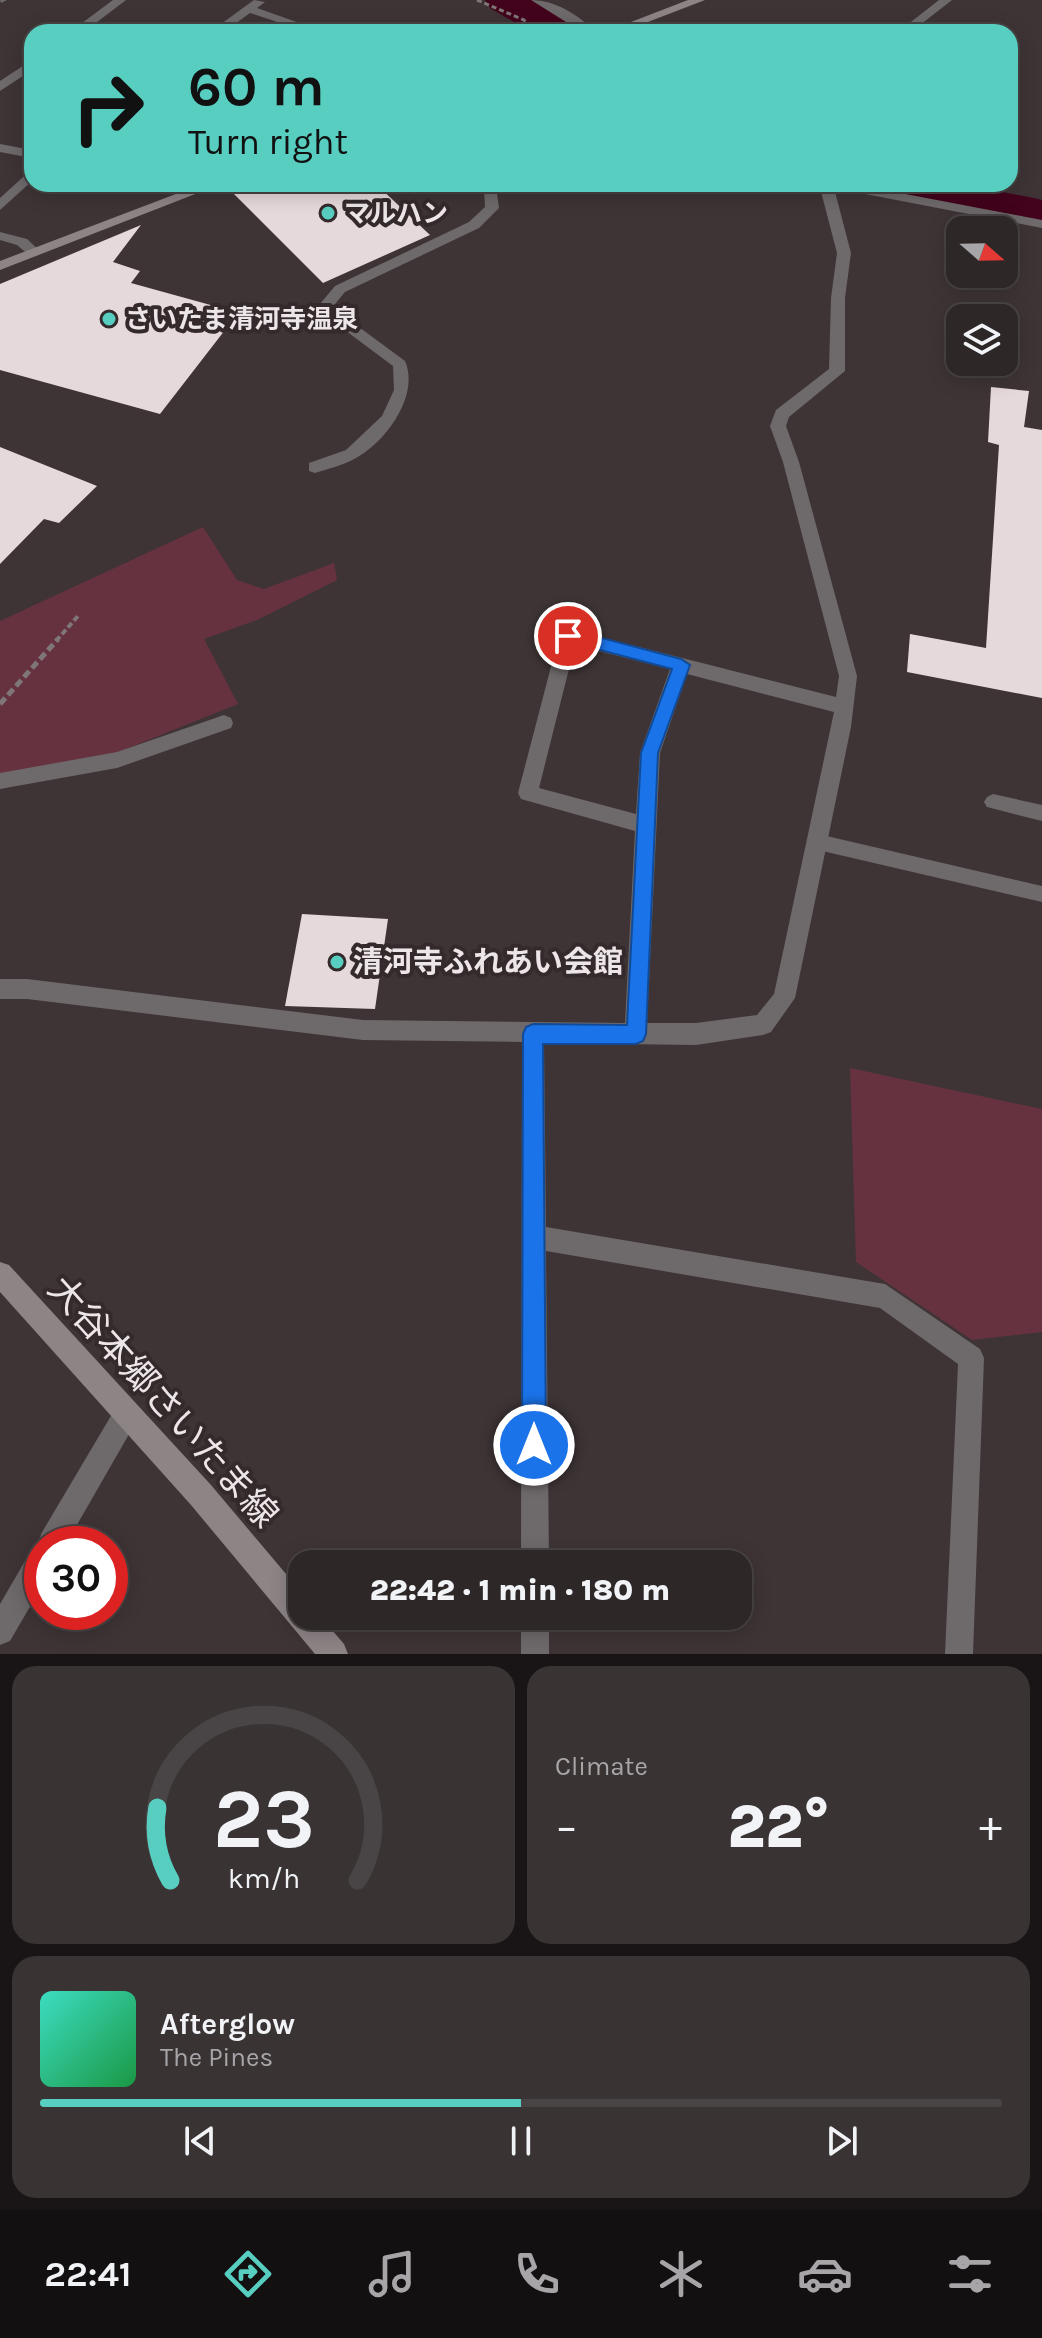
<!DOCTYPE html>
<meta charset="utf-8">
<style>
body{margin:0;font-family:Karla,"Noto Sans JP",sans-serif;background:#3a3334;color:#f1f3f6;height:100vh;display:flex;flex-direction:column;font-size:30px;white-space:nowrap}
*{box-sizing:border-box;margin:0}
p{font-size:26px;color:#a7a5a8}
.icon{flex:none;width:44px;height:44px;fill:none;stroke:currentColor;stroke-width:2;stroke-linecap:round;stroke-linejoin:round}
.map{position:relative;height:1654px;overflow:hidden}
.panel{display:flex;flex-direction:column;gap:12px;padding:12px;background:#191516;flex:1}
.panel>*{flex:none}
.guide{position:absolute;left:24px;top:24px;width:994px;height:168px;border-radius:24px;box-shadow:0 4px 20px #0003,0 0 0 2px #494445;background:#58cec0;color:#111;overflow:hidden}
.needle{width:52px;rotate:110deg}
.tools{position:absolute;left:946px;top:216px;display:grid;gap:16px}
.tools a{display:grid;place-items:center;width:72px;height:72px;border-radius:16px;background:#2e2728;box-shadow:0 4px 20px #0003,0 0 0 2px #494445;font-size:40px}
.speed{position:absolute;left:24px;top:1526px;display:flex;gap:16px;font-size:40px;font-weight:700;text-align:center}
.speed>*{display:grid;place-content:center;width:104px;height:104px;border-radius:50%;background:#2e2728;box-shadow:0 4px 20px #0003,0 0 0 2px #494445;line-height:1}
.speed .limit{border:12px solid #d22;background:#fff;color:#111}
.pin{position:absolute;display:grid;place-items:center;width:68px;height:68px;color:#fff;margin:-34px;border:4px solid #fff;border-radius:50%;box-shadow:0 2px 8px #0007}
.me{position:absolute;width:88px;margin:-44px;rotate:0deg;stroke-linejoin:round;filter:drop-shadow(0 0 6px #0008)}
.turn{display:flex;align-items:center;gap:28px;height:168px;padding:0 32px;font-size:36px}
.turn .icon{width:104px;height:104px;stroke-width:2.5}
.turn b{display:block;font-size:56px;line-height:68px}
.big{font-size:60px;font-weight:800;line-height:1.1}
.panel .card{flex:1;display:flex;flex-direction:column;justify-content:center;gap:12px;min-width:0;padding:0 28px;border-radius:24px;background:#3a3334}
.panel .dial{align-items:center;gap:0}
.dial svg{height:208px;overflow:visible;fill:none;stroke:#494445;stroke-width:7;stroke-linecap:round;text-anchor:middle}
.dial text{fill:#f1f3f6;stroke:none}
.song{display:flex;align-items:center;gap:24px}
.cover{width:96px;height:96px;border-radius:12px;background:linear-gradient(135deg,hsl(170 70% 55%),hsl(140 70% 35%))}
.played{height:8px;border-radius:4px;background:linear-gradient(90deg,#58cec0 50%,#494445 50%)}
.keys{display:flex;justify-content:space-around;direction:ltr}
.heat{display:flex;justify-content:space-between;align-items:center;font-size:44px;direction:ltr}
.panel .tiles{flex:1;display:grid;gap:12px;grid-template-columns:1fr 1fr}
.card:last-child{grid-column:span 2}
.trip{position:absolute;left:288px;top:1550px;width:464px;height:80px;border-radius:24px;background:#2e2728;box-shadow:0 4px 20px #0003,0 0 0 2px #494445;font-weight:800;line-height:80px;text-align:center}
.dock{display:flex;height:128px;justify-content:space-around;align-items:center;background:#121010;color:#a7a5a8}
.dock .icon{width:56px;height:56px}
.dock .selected{color:#58cec0}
.dock b{font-size:36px;color:#f1f3f6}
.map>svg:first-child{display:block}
.green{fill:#673240}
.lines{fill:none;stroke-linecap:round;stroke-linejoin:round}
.river{fill:#43031c;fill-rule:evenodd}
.building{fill:#e6d9db}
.path-far2{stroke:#7f7678;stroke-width:3;stroke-dasharray:5 3;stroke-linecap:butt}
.path-far1{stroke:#7f7678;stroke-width:4;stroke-dasharray:6 3;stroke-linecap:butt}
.path{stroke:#7f7678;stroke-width:5;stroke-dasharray:8 4;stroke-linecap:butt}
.service{fill:#6e696a;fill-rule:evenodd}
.minor{fill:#6e696a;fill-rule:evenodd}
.secondary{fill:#8d8486;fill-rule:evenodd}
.route{fill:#1a73e8;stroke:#114b97;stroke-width:2}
.poi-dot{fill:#58cec0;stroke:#342a2c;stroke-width:3}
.labels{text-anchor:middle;stroke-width:8;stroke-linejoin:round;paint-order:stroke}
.far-poi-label{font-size:26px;font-weight:bold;fill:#ede6e8;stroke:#342a2c;text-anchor:start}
.poi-label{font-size:30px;font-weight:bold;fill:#ede6e8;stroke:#342a2c;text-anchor:start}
.near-street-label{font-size:36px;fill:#ede6e8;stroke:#342a2c}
</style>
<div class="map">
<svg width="1042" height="1654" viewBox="0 0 1042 1654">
<rect width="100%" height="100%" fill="#3e3436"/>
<!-- green -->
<g class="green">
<polygon points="203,527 237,580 264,589 334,563 337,580 257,620 204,639 238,704 116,753 0,776 0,621"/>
<polygon points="850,1068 1042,1109 1042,1332 972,1340 856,1262"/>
</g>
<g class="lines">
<!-- river -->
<g class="river">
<polygon points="485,0 532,0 574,24 580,32 531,32 490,8"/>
<polygon points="865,184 960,184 1034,198 1042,200 1042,224 1034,226 888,198 872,194"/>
</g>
</g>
<!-- building -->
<g class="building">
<polygon points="224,184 376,184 430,235 323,283"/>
<polygon points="141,225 113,262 140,271 131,283 225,309 211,327 225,330 160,414 0,370 0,284"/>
<polygon points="991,387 1029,391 1024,427 1042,430 1042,698 907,672 910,634 986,648 999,445 988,442"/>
<polygon points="0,447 97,486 59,523 44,519 0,564"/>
<polygon points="302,914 388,919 375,1009 285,1006"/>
</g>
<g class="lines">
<!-- path-far2 -->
<polyline class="path-far2" points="477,0 524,20 537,32"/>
<!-- path-far1 -->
<polyline class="path-far1" points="56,641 78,616"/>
<!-- path -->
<polyline class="path" points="0,704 58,639"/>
<!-- service -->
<g class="service">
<polygon points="993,794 1042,805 1042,821 987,807 984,802 987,797"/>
<polygon points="818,834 1042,886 1042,902 818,850 812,848 809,842 812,836"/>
</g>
<!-- minor -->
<g class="minor">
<polygon points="0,0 7,0 1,3"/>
<polygon points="113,0 126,0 84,32 70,32"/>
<polygon points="254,0 265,2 257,8 325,32 307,32 250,13 224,32 210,32"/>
<path d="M531,0C555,0 579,15 595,32H582Z"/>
<polygon points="939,0 952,0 911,32 898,32"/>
<polygon points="32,60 32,70 0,91 0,81"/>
<polygon points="0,144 32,150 32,158 0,152"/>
<polygon points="32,169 32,181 0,210 0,198"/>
<path d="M479,184L496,186L499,208L479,228L345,292L335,304L344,316L405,361C420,395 386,442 356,458C344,465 328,469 315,473L309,471V463L346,450L382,416L394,390L393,366L334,322L320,304L335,286L469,222L485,207L484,190Z"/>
<path d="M819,184H853L1042,220V228L834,188L851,253L845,298V371L789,417L786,426L799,462L857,676L851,727L795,998L771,1032L763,1035L696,1045L544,1043L546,1227L885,1284L980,1349L984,1358L973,1654H945L958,1364L880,1308L546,1251L549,1564H521L522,1042L363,1040L27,999H0V979H27L363,1020L625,1023L635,831L528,801L521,799L518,793L559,636L568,629L836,697L839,676L783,462L770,426L776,410L829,369L831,298L837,253ZM575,645L670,669L640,753L636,814L539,788ZM687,674L834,712L774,994L757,1015L696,1023H647L660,753Z"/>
<polygon points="0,232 27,239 42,253 30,256 17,245 0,240"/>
<polygon points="224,715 231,718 233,723 231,728 117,768 0,789 0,773 117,752"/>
<polygon points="127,1400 136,1404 140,1413 136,1422 66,1544 42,1544 42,1586 10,1641 0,1645 0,1604 32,1549 38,1547 41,1534 118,1404"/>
<rect x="521" y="1616" width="28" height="38"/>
</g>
<!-- secondary -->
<g class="secondary">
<polygon points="688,0 705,0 622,32 605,32"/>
<polygon points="202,184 221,184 0,270 0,261"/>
<polygon points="0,1262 9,1265 211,1485 302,1593 302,1616 320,1616 344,1644 348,1654 315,1654 191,1505 0,1292"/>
</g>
</g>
<!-- route -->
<polygon class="route" points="568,629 681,659 690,665 658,753 646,1034 643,1041 636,1044 543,1044 546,1445 543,1454 534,1457 526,1454 522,1445 523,1034 526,1027 533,1024 627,1025 641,753 672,669 562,640 560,636"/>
<!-- markers -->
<g class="poi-dot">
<circle cx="328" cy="213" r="8"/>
<circle cx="109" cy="319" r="8"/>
<circle cx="337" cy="962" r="8"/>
</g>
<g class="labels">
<!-- far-poi labels -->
<g class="far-poi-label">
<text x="344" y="222">マルハン</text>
<text x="125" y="328">さいたま清河寺温泉</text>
</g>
<!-- poi labels -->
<g class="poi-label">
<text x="353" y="972">清河寺ふれあい会館</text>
</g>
<!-- near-street labels -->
<g class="near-street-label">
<text transform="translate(164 1401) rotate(48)" y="13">大谷本郷さいたま線</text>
</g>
</g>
</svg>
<div class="tools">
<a><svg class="needle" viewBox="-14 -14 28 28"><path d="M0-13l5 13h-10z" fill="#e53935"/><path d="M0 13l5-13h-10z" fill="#a7a5a8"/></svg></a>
<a><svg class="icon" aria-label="layers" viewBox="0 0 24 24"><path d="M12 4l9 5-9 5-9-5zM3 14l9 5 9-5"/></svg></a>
</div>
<div class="speed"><div class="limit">30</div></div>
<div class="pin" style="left:568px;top:636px;background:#d93025"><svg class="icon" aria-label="arrive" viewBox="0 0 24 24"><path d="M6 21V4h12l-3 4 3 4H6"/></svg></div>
<svg class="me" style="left:534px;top:1445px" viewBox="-20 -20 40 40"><circle r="17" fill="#1a73e8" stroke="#fff" stroke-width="3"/><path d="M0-11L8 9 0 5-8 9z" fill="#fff"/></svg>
<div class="trip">22:42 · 1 min · 180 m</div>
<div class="guide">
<div class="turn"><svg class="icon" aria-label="right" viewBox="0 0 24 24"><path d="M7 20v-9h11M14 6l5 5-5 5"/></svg><div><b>60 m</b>Turn right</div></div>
</div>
</div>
<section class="panel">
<div class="tiles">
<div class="card dial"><svg viewBox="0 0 100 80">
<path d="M14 69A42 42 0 1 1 86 69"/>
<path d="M14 69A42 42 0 0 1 9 41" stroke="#58cec0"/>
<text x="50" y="56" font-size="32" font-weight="700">23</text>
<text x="50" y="72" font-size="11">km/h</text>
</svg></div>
<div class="card"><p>Climate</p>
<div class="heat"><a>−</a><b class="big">22°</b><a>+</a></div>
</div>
<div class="card">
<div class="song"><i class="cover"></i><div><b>Afterglow</b><p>The Pines</p></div></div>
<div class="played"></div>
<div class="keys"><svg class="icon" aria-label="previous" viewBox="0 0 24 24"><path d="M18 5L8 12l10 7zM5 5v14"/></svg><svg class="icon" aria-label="pause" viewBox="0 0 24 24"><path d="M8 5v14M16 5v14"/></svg><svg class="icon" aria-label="next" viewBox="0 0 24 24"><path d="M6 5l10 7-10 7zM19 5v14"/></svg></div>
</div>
</div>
</section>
<nav class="dock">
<b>22:41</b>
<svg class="icon selected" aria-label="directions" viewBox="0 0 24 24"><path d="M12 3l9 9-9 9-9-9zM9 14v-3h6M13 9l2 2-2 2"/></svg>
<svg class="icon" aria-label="music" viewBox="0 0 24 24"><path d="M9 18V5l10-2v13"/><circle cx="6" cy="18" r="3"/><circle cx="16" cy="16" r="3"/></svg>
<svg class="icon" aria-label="phone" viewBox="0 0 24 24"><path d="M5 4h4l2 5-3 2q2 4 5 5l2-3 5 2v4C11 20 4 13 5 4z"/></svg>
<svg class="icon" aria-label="climate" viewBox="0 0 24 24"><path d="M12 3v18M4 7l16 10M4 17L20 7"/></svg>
<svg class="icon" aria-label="car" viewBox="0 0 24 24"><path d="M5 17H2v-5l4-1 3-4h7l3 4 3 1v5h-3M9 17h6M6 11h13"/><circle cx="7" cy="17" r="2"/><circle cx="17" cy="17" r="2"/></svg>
<svg class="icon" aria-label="filters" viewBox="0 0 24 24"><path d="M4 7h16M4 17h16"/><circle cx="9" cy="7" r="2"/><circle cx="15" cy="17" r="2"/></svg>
</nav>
